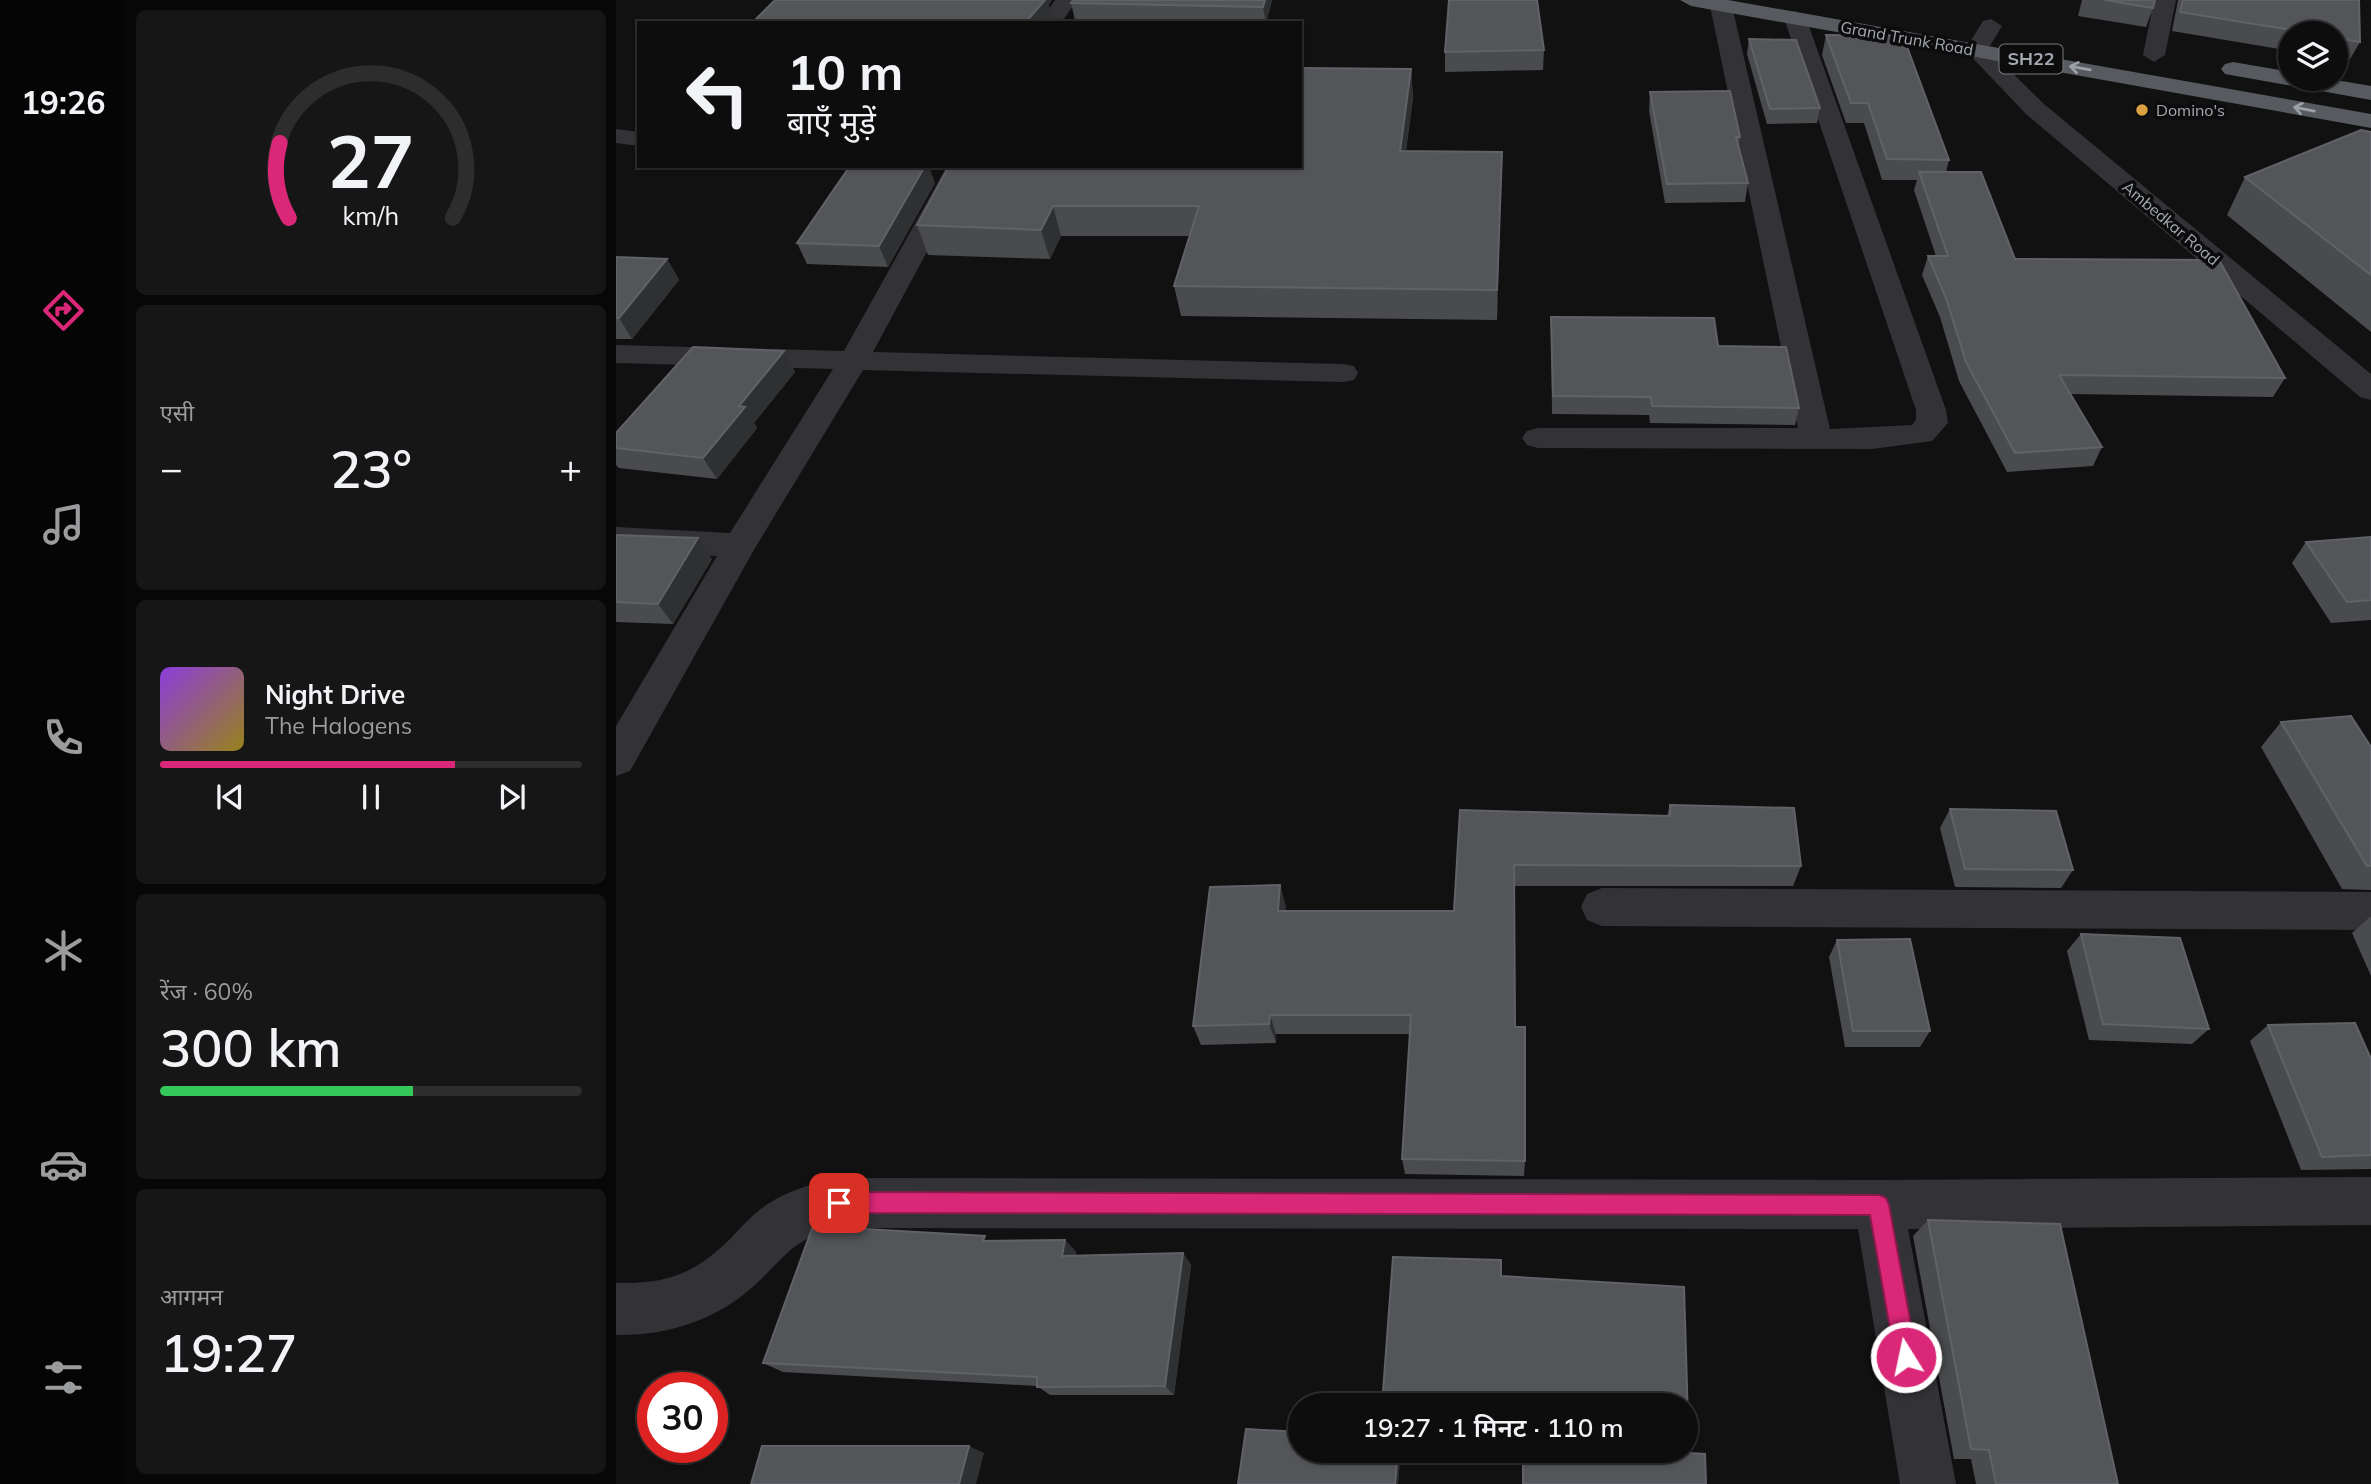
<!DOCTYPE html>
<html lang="hi">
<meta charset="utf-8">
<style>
body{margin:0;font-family:Mulish,"Noto Sans Devanagari",sans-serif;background:#161617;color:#f1f3f6;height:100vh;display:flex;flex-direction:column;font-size:26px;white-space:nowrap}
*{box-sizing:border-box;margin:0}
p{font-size:23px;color:#9a9c9e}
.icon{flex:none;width:38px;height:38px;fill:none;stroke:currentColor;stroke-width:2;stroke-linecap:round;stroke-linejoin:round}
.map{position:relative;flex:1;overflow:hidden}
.details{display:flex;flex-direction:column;gap:10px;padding:10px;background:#070708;width:490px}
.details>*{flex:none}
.banner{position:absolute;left:21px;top:21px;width:665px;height:147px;border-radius:0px;box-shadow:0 2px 5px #0004,0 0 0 2px #2d2d2e;background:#0d0d0e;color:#f1f3f6;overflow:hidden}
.buttons{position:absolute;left:1662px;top:21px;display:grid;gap:14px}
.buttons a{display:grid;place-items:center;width:70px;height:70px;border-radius:50%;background:#0d0d0e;box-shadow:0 2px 5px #0004,0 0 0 2px #2d2d2e;font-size:35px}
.speed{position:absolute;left:21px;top:1372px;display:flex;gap:14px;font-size:35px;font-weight:700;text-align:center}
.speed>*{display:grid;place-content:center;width:91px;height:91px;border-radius:50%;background:#0d0d0e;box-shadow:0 2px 5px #0004,0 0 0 2px #2d2d2e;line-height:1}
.speed .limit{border:10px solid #d22;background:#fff;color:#111}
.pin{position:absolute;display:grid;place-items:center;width:60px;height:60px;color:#fff;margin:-30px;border-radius:14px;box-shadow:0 4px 10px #0006}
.me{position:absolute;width:77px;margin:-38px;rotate:350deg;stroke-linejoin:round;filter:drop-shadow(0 0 5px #0008)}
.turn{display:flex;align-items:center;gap:24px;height:147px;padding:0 35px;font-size:32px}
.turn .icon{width:91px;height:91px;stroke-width:2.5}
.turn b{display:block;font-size:49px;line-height:60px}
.big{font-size:52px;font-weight:600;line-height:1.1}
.details .card{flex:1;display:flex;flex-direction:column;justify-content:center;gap:10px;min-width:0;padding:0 24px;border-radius:10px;background:#161617}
.details .dial{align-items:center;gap:0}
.dial svg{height:182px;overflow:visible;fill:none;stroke:#2d2d2e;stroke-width:7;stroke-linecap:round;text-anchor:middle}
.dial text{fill:#f1f3f6;stroke:none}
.song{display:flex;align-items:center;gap:21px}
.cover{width:84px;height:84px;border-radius:10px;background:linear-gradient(135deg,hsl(270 70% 55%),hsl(50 70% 35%))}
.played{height:7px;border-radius:4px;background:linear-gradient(90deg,#db2777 70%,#2d2d2e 70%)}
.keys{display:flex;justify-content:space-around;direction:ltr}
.heat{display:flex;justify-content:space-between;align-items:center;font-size:38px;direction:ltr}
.charge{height:10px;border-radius:5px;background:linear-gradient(90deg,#34c759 60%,#2d2d2e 0)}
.trip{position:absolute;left:672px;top:1393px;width:410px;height:70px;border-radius:35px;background:#0d0d0e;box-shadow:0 2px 5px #0004,0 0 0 2px #2d2d2e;font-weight:600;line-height:70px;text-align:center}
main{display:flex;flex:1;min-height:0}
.tab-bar{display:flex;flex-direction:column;width:126px;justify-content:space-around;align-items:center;background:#050506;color:#9a9c9e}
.tab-bar .icon{width:49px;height:49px}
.tab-bar .selected{color:#db2777}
.tab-bar b{font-size:32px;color:#f1f3f6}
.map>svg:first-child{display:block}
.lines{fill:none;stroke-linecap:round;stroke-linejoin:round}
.minor{fill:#333337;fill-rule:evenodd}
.trunk{fill:#575a5e;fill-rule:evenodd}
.wall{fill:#4a4b4e}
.shaded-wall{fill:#2f3032}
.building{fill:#535559;stroke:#606267;stroke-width:2}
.oneway{stroke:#9ca1a9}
.route{fill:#db2777;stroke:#8e194d;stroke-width:2}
.poi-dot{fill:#d9a142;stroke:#0c0c0d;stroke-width:2.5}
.labels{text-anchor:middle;stroke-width:7;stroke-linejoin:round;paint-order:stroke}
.far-street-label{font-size:16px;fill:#a4a9b1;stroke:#0c0c0d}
.far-poi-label{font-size:16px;fill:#a4a9b1;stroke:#0c0c0d;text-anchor:start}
.shield{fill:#0c0c0d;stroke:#767a80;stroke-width:2}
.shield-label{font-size:18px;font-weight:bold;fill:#a4a9b1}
</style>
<main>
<nav class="tab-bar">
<b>19:26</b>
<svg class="icon selected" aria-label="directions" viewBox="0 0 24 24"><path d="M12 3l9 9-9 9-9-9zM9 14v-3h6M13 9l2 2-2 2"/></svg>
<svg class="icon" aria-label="music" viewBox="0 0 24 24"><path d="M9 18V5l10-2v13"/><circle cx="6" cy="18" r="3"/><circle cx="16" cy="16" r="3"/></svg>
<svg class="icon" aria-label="phone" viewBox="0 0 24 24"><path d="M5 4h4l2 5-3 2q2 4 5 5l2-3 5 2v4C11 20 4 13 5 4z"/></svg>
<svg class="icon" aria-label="climate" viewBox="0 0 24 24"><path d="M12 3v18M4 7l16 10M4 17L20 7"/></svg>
<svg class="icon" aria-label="car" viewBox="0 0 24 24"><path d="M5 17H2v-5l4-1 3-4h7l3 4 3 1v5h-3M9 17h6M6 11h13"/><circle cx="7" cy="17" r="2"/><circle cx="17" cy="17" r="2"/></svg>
<svg class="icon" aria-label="filters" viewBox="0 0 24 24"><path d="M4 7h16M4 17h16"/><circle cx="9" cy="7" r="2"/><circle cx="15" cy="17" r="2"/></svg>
</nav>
<section class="details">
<div class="card dial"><svg viewBox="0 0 100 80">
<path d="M14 69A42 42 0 1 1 86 69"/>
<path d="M14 69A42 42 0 0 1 10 36" stroke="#db2777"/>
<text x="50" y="56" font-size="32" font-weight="700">27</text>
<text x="50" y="72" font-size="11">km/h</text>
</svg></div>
<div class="card"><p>एसी</p>
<div class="heat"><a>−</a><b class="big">23°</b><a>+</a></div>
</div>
<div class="card">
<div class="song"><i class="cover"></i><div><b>Night Drive</b><p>The Halogens</p></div></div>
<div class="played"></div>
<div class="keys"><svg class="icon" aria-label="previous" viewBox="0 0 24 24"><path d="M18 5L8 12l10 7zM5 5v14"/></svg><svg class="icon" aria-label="pause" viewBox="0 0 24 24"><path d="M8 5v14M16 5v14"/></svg><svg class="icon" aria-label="next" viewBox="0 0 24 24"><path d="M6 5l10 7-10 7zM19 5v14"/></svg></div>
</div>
<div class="card"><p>रेंज · 60%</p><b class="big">300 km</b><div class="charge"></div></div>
<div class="card"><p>आगमन</p><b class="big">19:27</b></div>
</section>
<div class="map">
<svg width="1755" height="1484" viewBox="0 0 1755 1484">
<rect width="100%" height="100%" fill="#111112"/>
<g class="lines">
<!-- minor -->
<g class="minor">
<polygon points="439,0 461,0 445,23 423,23"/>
<polygon points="1103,0 1113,1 1116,6 1214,429 1296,425 1300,420 1300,410 1168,18 1179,11 1190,18 1330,410 1332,423 1316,441 1256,449 922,448 911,445 906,438 911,431 922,428 1182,428 1094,6"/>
<polygon points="1538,0 1560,0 1549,55 1538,62 1527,55"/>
<polygon points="1375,19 1386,26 1372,49 1428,104 1755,374 1755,400 1744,397 1410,114 1349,50 1367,21"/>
<polygon points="0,129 23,132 23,146 0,143"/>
<polygon points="331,166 357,166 257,352 727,364 738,366 742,373 738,380 727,382 247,370 139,548 14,771 0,776 0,726 101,556 0,551 0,527 114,533 217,369 0,363 0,345 228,351"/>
<polygon points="986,888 1755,892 1755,930 986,926 971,920 965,907 971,894"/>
<path d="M1755,1177V1225L1292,1229L1340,1484H1284L1242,1229L223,1228C180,1236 170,1256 140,1284C101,1320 52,1336 0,1335V1283C52,1284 79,1274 116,1237C127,1225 138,1213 152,1204C173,1190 198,1183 223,1178L1263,1180Z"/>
</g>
<!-- trunk -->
<g class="trunk">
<polygon points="1064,0 1112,0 1755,114 1755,128 1075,6"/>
<polygon points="1617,62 1675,72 1675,79 1714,79 1755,86 1755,100 1609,74 1605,69 1609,64"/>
</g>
</g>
<!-- wall -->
<g class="wall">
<polygon points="656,0 650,23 567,23 459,20 455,3"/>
<polygon points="1466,0 1539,0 1537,8 1530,27 1462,16"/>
<polygon points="1562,0 1743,0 1744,42 1733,61 1720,59 1720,33 1675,33 1675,51 1556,31"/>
<polygon points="921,5 928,50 927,70 829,72 829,52"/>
<polygon points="1210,35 1333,160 1330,172 1399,259 1669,378 1657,397 1455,394 1486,447 1477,466 1391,472 1343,381 1324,317 1306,275 1312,256 1320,256 1298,190 1301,180 1266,180 1248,123 1230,123 1206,55"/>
<polygon points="1133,39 1204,108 1201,123 1151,124 1131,54"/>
<polygon points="795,69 797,97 790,151 885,181 881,320 565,316 558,286 574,236 445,236 434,259 312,255 301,225 684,166"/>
<polygon points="1034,92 1124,137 1122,147 1132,183 1129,202 1049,203 1033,111"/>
<polygon points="1755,132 1755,332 1611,215 1629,177"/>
<polygon points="319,183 272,267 191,264 181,243"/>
<polygon points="0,257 51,259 63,280 16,339 0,339"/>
<polygon points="935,317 1102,346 1183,408 1179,425 1034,423 1033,415 936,414"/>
<polygon points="168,351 179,372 138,423 141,428 101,479 3,468 0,465 0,433"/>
<polygon points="0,535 96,559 57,624 0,622"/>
<polygon points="1755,537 1755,620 1715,623 1676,563 1690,542"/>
<polygon points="1665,722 1755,747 1755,890 1726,889 1645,747"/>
<polygon points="1054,805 1185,866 1177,886 898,886 899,1027 909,1161 908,1176 789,1174 786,1159 794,1034 660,1034 660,1043 585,1045 577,1026 670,906 669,911 838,911 844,810 1051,816"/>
<polygon points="1334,809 1457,870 1445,888 1339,887 1324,828"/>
<polygon points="1755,916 1755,976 1736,933"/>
<polygon points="1465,934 1593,1029 1576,1044 1473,1040 1451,951"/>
<polygon points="1221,940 1314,1031 1304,1047 1229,1047 1213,957"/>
<polygon points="1652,1025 1755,1059 1755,1169 1685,1170 1634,1041"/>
<polygon points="1312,1220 1502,1484 1360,1484 1355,1459 1338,1459 1297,1236"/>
<polygon points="449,1240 460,1252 459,1256 567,1253 575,1265 558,1395 434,1395 421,1386 167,1372 147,1363 374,1241"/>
</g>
<!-- shaded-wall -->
<g class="shaded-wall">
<polygon points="414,0 436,0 433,5 438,23 409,23"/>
<polygon points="649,0 656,0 650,23 647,7"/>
<polygon points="795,69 797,97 786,180 784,151"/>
<polygon points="886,152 885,181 881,320 881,290"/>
<polygon points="309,166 313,166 319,183 272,267 263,246"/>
<polygon points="437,206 445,236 434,259 425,230"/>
<polygon points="51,259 63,280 16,339 3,318"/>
<polygon points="168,351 179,372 138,423 141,428 101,479 87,458 123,406"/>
<polygon points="82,538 96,559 57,624 42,604"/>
<polygon points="664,885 670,906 668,931 662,911"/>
<polygon points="654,1015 660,1034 660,1043 653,1024"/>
<polygon points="449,1240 460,1252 457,1268 446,1256"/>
<polygon points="567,1253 575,1265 558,1395 549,1386"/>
<polygon points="353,1446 368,1453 360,1484 343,1484"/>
<polygon points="782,1451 785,1451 782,1484 779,1484"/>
</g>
<!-- building -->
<g class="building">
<polygon points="159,0 429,0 409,23 136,23"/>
<polygon points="457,0 649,0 647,7 455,3"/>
<polygon points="833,0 921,0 928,50 829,52"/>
<polygon points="1489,0 1539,0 1537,8"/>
<polygon points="1567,0 1743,0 1744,42 1720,38 1720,33 1693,33 1564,12"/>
<polygon points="1210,35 1287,36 1333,160 1271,159 1252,103 1235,103"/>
<polygon points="1133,39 1180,40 1204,108 1154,109"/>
<polygon points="684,68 795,69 784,151 886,152 881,290 558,286 583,206 437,206 425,230 301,225 333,166 684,166"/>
<polygon points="1114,91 1124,137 1120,137 1132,183 1051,184 1034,92"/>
<polygon points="1745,130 1755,132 1755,275 1629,177"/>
<polygon points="234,166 309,166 263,246 181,243"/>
<polygon points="1303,172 1365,172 1399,259 1603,260 1669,378 1443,375 1486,447 1399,453 1350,362 1330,298 1312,256 1332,256"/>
<polygon points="0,257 51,259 3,318 0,318"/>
<polygon points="935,317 1098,318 1102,346 1170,347 1183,408 1036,406 1035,397 937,396"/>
<polygon points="77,347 168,351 123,406 129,407 87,458 0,448 0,433"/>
<polygon points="0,535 82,538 42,604 0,602"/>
<polygon points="1755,537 1755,600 1731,602 1690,542"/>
<polygon points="1735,716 1755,747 1755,866 1751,866 1665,722"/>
<polygon points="1054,805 1178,808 1185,866 898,865 899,1027 909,1027 909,1161 786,1159 795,1015 654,1015 653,1024 577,1026 594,887 664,885 662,911 838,911 844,810 1054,816"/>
<polygon points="1334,809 1440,811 1457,870 1349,869"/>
<polygon points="1465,934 1564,938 1593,1029 1487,1024"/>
<polygon points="1294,939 1314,1031 1237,1031 1221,940"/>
<polygon points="1739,1023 1755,1059 1755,1155 1706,1157 1652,1025"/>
<polygon points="1312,1220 1444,1224 1502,1484 1380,1484 1373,1450 1355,1449"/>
<polygon points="197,1226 369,1236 367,1241 449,1240 446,1256 567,1253 549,1386 421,1387 421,1377 147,1363"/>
<polygon points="777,1257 885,1260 885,1276 1068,1287 1073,1453 1089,1454 1090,1484 907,1484 907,1451 1069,1451 1069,1405 766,1405"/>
<polygon points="630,1429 684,1432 684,1451 782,1451 779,1484 622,1484"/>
<polygon points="146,1446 353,1446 343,1484 135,1484"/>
</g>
<!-- one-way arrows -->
<defs><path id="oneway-shaft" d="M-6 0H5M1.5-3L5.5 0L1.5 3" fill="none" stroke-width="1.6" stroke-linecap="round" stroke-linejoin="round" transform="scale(1.75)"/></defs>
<g class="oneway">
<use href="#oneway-shaft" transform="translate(1464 68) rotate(-170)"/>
<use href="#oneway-shaft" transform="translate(1688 109) rotate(-169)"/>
</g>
<!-- route -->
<polygon class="route" points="223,1192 1263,1195 1270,1198 1273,1205 1301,1357 1297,1365 1290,1368 1282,1365 1279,1357 1254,1215 223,1213 216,1210 213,1203 216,1195"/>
<!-- markers -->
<circle class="poi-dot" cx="1526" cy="110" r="7"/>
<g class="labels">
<!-- far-street labels -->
<g class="far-street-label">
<text transform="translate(1291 38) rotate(10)" y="6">Grand Trunk Road</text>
<text transform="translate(1555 223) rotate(40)" y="6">Ambedkar Road</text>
</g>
<!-- far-poi labels -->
<g class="far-poi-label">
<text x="1540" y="116">Domino's</text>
</g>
<!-- shield labels -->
<rect class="shield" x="1383.5" y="44.5" width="63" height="29" rx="5"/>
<g class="shield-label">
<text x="1415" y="65">SH22</text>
</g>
</g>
</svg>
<div class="buttons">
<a><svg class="icon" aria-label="layers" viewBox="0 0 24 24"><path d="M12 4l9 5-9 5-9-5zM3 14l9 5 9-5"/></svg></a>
</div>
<div class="speed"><div class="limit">30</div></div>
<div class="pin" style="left:223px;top:1203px;background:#d93025"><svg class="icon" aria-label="arrive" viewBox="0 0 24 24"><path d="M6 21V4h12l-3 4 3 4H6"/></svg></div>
<svg class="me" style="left:1290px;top:1357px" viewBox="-20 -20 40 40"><circle r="17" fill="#db2777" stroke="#fff" stroke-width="3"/><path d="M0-11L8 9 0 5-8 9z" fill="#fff"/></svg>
<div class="trip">19:27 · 1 मिनट · 110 m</div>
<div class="banner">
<div class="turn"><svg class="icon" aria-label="left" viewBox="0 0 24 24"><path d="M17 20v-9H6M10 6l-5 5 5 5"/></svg><div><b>10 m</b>बाएँ मुड़ें</div></div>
</div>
</div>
</main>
